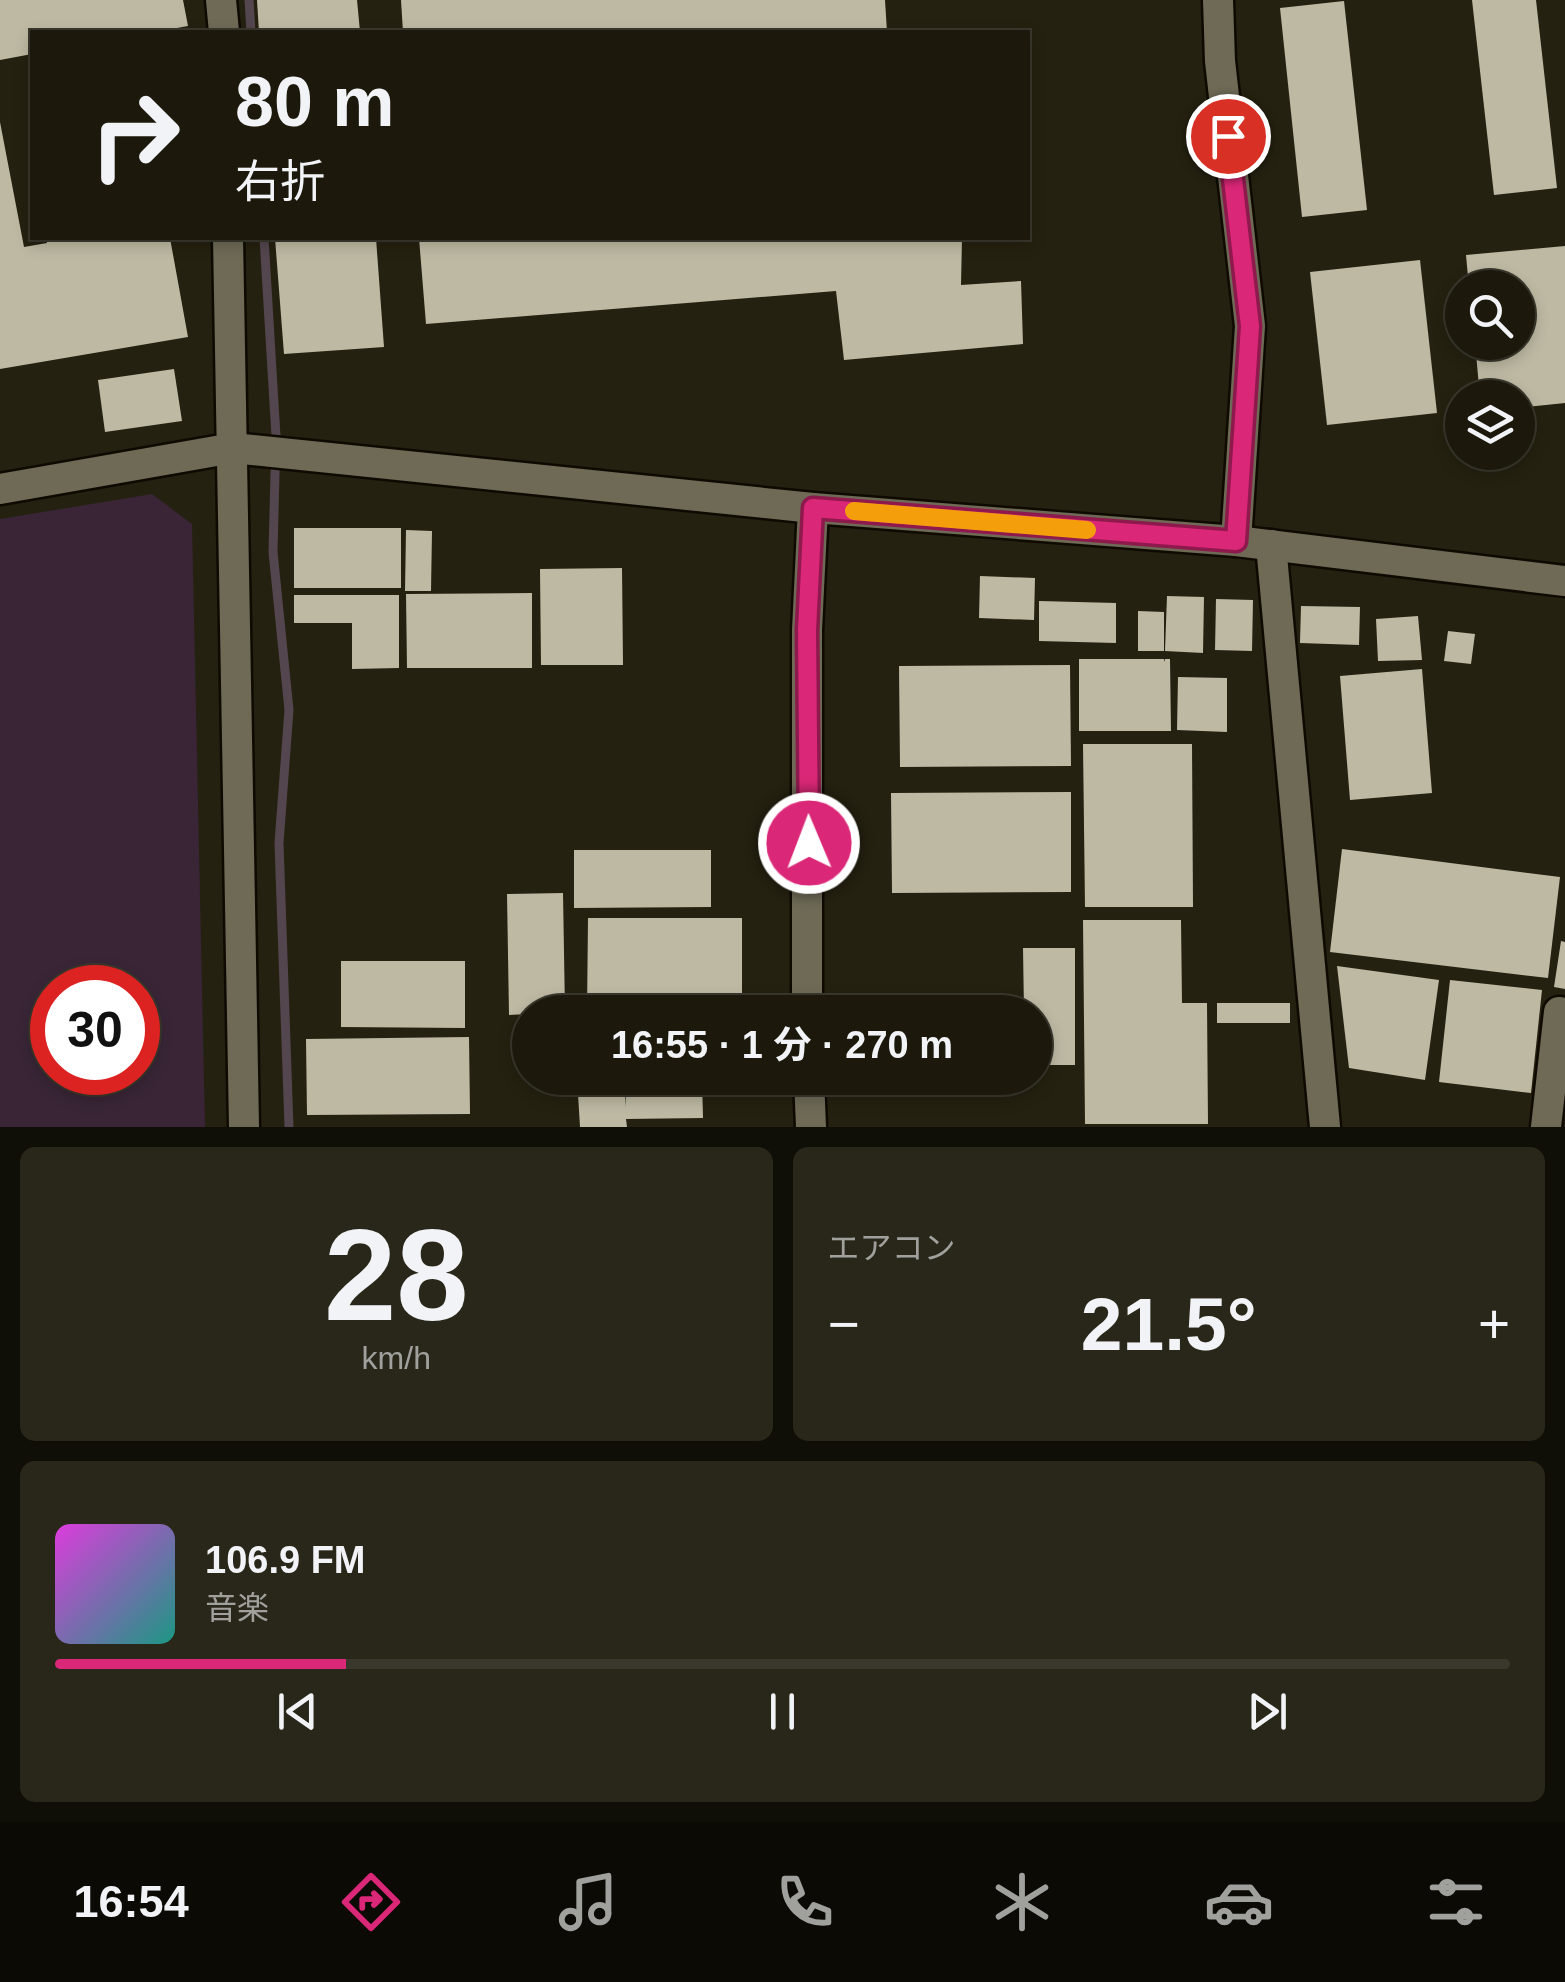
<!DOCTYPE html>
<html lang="ja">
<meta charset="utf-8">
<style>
body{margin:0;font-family:Helvetica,"Noto Sans JP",sans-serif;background:#29261a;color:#f1f3f6;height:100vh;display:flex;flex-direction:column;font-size:38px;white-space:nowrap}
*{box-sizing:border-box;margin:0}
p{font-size:32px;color:#a0a09d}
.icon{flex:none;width:55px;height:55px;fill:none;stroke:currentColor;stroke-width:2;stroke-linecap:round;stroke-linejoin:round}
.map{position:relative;height:1127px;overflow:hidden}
.sheet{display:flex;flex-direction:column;gap:20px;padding:20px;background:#0f0e07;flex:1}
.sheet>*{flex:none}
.banner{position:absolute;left:30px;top:30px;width:1000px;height:210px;border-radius:0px;box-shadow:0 5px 15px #0003,0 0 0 2px #3a382d;background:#1c190c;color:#f1f3f6;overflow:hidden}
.tools{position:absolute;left:1445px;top:270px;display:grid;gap:20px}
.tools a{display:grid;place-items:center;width:90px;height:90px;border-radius:50%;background:#1c190c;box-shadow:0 5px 15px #0003,0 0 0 2px #3a382d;font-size:50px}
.speed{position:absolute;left:30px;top:965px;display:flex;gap:20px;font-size:50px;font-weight:700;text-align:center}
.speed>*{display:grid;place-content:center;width:130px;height:130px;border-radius:50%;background:#1c190c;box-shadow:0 5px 15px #0003,0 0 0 2px #3a382d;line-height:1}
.speed .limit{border:15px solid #d22;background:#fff;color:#111}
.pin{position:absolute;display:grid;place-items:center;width:85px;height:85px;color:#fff;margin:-42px;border:5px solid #fff;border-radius:50%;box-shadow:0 2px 10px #0007}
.me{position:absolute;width:110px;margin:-55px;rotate:359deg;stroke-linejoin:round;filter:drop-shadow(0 0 8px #0008)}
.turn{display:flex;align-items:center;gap:35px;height:210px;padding:0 40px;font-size:45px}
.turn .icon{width:130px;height:130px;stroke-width:2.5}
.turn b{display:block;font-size:70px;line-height:85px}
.big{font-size:75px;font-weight:700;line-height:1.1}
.sheet .tile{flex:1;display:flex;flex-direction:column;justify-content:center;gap:15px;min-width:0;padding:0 35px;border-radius:15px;background:#29261a}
.sheet .dial{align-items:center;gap:0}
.dial b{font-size:130px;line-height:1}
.song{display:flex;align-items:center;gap:30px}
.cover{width:120px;height:120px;border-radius:15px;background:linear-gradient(135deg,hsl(300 70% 55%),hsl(170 70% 35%))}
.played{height:10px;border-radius:5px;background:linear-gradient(90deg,#db2777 20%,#3a382d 20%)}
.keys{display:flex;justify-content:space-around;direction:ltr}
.heat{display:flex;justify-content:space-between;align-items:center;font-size:55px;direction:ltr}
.sheet .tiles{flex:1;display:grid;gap:20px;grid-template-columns:1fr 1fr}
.tile:last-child{grid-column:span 2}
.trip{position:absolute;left:512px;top:995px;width:540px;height:100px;border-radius:50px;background:#1c190c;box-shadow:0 5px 15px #0003,0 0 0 2px #3a382d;font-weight:700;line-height:100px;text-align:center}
.menu{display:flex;height:160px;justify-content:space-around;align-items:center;background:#0b0a05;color:#a0a09d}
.menu .icon{width:70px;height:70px}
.menu .current{color:#db2777}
.menu b{font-size:45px;color:#f1f3f6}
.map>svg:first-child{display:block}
.green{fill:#392536;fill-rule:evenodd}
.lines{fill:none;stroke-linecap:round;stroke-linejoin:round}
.stream{stroke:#54464e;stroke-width:9}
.building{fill:#bdb9a3}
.minor-casing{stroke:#0e0a00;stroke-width:35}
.minor{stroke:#6e6a56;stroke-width:30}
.route-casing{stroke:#8e194d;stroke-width:25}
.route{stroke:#db2777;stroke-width:18}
.slow{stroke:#f59e0b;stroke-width:18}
</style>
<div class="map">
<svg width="1565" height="1127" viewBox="0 0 1565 1127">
<rect width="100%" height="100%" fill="#252110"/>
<!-- green -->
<path class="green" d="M152,494L192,524L205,1127H0V519ZM52,988H138V1072H52Z"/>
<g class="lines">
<!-- stream -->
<g class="stream">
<polyline points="249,0 251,32"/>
<polyline points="264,238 276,436 273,552 289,710 279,843 289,1127"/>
</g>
</g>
<!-- building -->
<g class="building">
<polygon points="0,0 183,0 188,26 155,32 32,32 32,54 0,60"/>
<polygon points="257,0 357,0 360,32 259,32"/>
<polygon points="401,0 885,0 887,32 403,32"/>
<polygon points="1472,0 1536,0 1557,188 1494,195"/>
<polygon points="1344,1 1367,210 1302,217 1280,8"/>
<polygon points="0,122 24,247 47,243 46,238 170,238 188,337 0,369"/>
<polygon points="275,238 376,238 384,347 284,354"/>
<polygon points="419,238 962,238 961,285 1021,281 1023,344 844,360 836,291 426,324"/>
<polygon points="1565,246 1565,403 1518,408 1518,398 1480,398 1475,342 1518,342 1518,288 1469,288 1466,255"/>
<polygon points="1420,260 1437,413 1327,425 1310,272"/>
<polygon points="174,369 182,421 105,432 98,380"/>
<rect x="294" y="528" width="107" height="60"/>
<polygon points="406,530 432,531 431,591 405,591"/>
<polygon points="622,568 623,665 541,665 540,569"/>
<polygon points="980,576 1035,578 1034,620 979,618"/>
<polygon points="532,593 532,668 407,668 406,594"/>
<polygon points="294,595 399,595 399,668 352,669 352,623 294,623"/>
<polygon points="1167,596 1204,597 1203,653 1165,651"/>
<polygon points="1216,599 1253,600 1252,651 1215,650"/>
<polygon points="1039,601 1116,603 1116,643 1039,641"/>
<polygon points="1301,606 1360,607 1359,645 1300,643"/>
<polygon points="1138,611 1164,612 1164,651 1138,651"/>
<polygon points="1418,616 1422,660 1378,661 1376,619"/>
<polygon points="1448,631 1475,634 1471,664 1444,661"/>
<polygon points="1079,659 1164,659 1165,662 1165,659 1170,659 1171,731 1079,731"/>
<polygon points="1070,665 1071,766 900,767 899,666"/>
<polygon points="1422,669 1432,793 1350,800 1340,676"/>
<polygon points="1178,677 1227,678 1227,732 1177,730"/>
<polygon points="1083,744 1192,744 1193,907 1085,907"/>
<polygon points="1071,792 1071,892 892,893 891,793"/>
<polygon points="1342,849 1560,877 1548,978 1330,952"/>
<polygon points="574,850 711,850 711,907 574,908"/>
<polygon points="563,893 565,1012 509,1015 507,894"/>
<polygon points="588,918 742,918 742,1006 692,1006 692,1012 587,1012"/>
<polygon points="1083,920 1181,920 1182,1003 1207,1003 1208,1124 1085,1124"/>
<polygon points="1561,941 1565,942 1565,989 1554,987"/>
<polygon points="1023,948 1075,948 1075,1065 1035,1065 1035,1012 1024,1012"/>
<polygon points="341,961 465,961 465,1028 341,1027"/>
<polygon points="1337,966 1439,980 1425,1080 1349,1068"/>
<polygon points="1450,980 1542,990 1531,1093 1439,1082"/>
<rect x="1217" y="1003" width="73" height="20"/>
<polygon points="469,1037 470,1114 307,1115 306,1039"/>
<polygon points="577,1078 624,1078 626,1107 626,1078 702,1078 703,1118 626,1119 627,1127 580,1127"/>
</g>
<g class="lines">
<defs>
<g id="minor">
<polyline points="221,0 224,32"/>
<polyline points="1218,0 1220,61 1250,326 1236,541"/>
<polyline points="228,238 244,1127"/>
<polyline points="0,489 233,448 813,508 1236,541 1565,581"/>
<polyline points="1271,545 1325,1127"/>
<polyline points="807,1012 807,630 813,508"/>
<polyline points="809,1078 811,1127"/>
<polyline points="1546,1127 1559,1012 1565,1013"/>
</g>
</defs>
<!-- minor casing -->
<use href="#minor" class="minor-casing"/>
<!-- minor -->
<use href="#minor" class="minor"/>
</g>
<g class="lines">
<defs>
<polyline id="route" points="809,843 807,630 813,508 1236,541 1250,326 1228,136"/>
</defs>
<!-- route casing -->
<use href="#route" class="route-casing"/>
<!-- route -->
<use href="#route" class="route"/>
<!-- slow -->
<polyline class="slow" points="854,511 1087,530"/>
</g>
</svg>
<div class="tools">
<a><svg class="icon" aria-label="search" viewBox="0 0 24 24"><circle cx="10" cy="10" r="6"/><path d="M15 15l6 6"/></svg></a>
<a><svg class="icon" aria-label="layers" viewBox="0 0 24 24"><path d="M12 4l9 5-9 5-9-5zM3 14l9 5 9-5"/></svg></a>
</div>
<div class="speed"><div class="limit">30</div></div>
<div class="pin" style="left:1228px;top:136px;background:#d93025"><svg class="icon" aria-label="arrive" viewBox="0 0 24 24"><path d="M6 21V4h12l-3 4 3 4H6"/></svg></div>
<svg class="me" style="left:809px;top:843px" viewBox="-20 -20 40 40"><circle r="17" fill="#db2777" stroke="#fff" stroke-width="3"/><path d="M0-11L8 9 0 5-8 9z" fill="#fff"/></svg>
<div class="trip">16:55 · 1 分 · 270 m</div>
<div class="banner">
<div class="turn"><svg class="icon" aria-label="right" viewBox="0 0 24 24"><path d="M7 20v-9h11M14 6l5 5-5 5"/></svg><div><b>80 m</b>右折</div></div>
</div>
</div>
<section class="sheet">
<div class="tiles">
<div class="tile dial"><b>28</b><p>km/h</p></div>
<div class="tile"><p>エアコン</p>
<div class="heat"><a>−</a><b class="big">21.5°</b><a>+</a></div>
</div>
<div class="tile">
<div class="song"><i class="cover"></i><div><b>106.9 FM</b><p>音楽</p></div></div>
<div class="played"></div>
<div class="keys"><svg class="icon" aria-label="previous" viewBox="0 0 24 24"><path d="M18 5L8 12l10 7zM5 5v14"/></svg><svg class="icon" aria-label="pause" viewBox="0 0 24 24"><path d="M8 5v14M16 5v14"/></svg><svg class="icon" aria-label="next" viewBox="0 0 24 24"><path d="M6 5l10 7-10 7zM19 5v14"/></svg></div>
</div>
</div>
</section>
<nav class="menu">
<b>16:54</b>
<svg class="icon current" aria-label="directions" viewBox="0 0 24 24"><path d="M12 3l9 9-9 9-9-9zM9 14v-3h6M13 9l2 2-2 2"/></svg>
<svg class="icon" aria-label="music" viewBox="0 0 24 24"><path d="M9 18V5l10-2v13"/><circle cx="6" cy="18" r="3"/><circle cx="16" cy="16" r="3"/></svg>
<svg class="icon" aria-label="phone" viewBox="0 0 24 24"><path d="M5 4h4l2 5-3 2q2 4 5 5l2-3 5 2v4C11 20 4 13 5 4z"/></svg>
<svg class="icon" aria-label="climate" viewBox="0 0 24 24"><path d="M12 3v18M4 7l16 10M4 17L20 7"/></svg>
<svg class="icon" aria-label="car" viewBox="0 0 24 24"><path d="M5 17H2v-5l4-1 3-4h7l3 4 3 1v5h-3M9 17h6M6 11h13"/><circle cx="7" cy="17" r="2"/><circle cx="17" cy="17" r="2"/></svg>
<svg class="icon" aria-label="filters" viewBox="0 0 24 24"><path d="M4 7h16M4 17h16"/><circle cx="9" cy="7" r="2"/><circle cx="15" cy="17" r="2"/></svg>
</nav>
